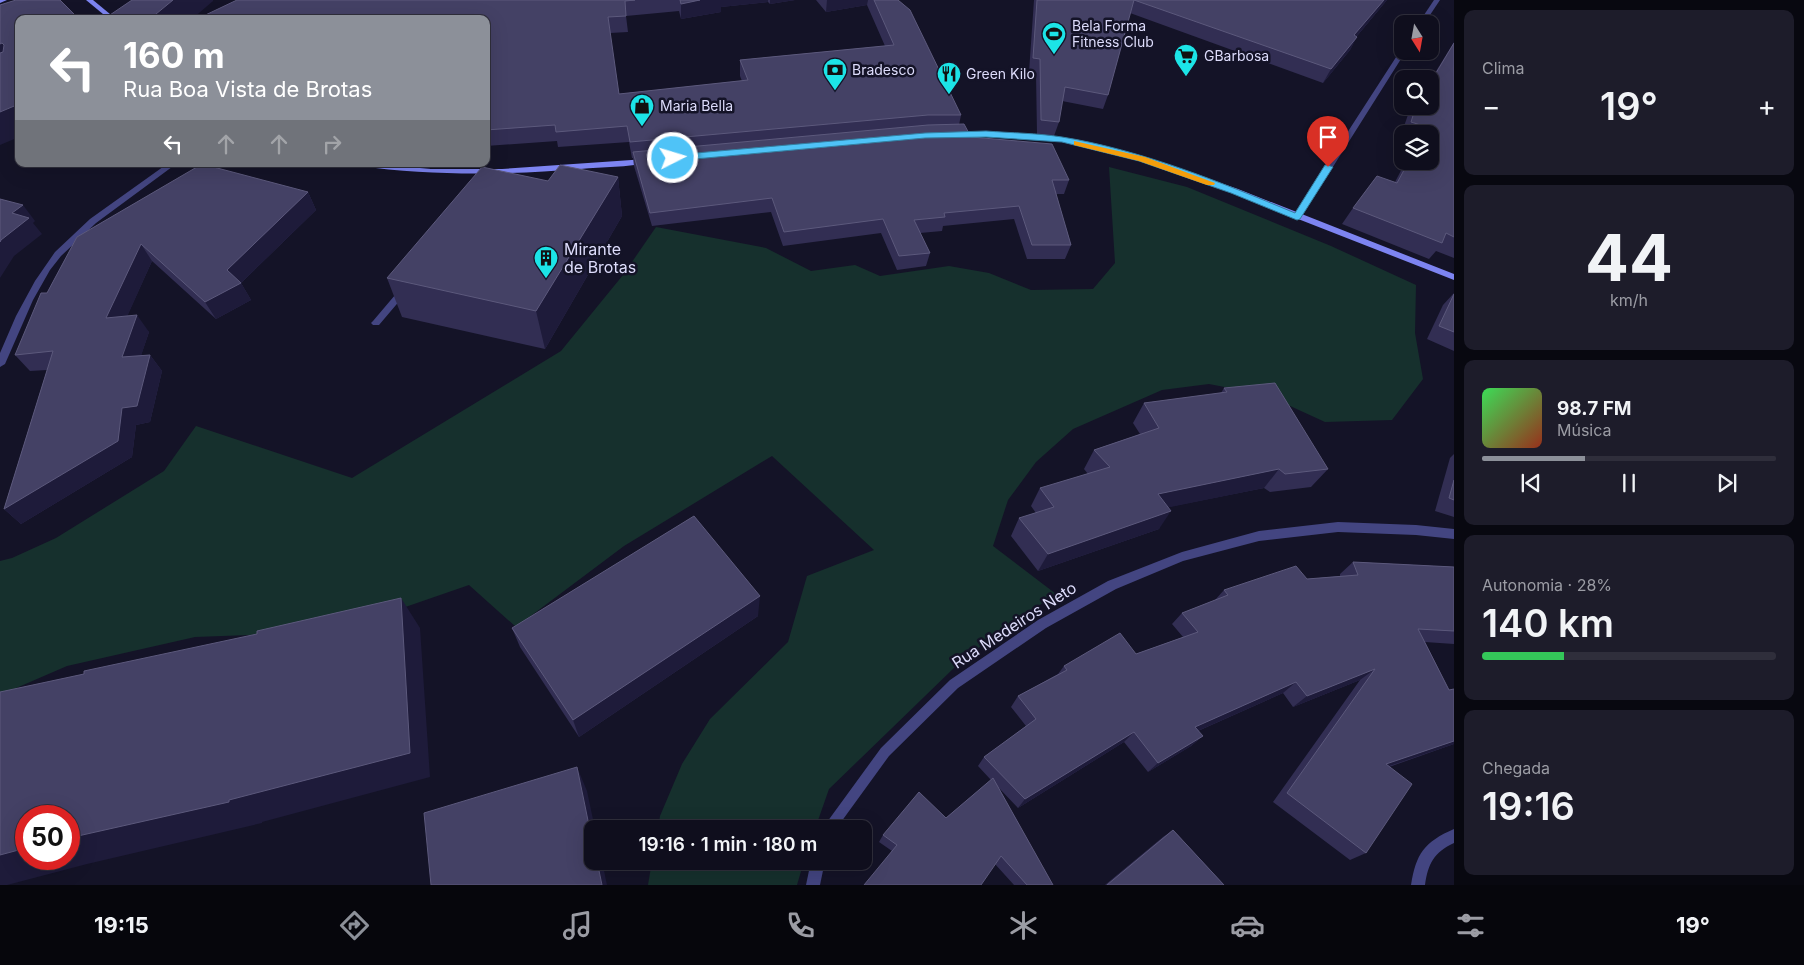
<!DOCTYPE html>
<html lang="pt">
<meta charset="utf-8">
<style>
body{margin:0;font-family:Inter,sans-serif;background:#1d1c2a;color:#f1f3f6;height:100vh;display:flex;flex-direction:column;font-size:19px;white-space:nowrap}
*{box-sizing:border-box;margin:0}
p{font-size:16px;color:#9b9ca4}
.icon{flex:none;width:28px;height:28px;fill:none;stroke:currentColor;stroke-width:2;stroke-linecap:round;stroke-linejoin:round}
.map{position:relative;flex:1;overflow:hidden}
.sheet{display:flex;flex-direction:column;gap:10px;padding:10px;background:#080810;width:350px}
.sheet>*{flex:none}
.hud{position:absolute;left:15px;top:15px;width:475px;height:152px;border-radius:10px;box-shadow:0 5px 20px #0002,0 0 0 1px #2f2e3b;background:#8c9099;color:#fff;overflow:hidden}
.needle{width:32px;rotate:169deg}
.fabs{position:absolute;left:1394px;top:15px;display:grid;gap:10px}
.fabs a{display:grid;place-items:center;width:45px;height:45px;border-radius:10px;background:#0f0e1d;box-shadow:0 5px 20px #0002,0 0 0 1px #2f2e3b;font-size:25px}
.speed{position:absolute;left:15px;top:805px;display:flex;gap:10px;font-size:25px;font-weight:700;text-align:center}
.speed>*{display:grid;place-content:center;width:65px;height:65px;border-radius:50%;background:#0f0e1d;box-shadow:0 5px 20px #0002,0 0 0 1px #2f2e3b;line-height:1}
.speed .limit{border:8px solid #d22;background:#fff;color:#111}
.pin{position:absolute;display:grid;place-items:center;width:42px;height:42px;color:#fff;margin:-51px -21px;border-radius:50% 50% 50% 0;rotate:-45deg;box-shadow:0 0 5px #0007}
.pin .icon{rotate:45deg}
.me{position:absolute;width:55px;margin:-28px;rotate:85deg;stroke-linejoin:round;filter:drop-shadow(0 0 4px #0008)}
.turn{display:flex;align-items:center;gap:18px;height:105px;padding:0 25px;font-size:22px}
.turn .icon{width:65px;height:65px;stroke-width:2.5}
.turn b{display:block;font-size:35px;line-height:42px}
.lanes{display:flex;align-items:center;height:48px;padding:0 25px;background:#0003;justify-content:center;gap:25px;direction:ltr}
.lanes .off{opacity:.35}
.big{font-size:38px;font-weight:600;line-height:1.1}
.sheet .tile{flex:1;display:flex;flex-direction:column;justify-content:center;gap:8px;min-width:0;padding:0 18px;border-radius:10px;background:#1d1c2a}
.sheet .dial{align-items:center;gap:0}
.dial b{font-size:65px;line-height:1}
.song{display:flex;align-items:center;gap:15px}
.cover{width:60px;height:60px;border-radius:8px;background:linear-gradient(135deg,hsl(130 70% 55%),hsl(10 70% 35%))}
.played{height:5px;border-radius:2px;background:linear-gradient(90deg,#8c9099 35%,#2f2e3b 35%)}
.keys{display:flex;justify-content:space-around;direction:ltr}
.heat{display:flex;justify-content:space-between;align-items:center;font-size:28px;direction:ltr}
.charge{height:8px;border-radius:4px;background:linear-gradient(90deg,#34c759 28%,#2f2e3b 0)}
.trip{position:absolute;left:584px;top:820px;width:288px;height:50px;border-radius:10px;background:#0f0e1d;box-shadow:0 5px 20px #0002,0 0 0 1px #2f2e3b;font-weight:600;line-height:50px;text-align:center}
.menu{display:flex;height:80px;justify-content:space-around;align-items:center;background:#06060c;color:#9b9ca4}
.menu .icon{width:35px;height:35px}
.menu .active{color:#8c9099}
.menu b{font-size:22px;color:#f1f3f6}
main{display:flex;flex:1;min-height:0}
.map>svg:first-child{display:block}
.green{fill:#16302d}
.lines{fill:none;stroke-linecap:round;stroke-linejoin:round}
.service{fill:#434581;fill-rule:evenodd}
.minor{fill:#434581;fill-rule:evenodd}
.tertiary{fill:#434581;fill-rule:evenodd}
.secondary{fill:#7d84f1;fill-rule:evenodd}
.wall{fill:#322e53}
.shaded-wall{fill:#1e1b3a}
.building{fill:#444165;stroke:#5c597c}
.route{fill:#4fc3f7;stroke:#337fa1}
.slow{fill:#f59e0b}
.labels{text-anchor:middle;stroke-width:5;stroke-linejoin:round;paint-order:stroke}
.far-poi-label{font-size:14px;fill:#dddcfb;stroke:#141327;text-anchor:start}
.poi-label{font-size:16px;fill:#dddcfb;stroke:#141327;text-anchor:start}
.street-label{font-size:16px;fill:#dddcfb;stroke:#141327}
</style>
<main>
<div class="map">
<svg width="1454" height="885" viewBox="0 0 1454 885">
<rect width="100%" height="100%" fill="#141327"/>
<!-- green -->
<g class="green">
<polygon points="1109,167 1187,187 1331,246 1416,285 1415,333 1423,379 1392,420 1325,422 1266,395 1209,384 1162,390 1073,429 1036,462 1008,500 993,546 1056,594 991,638 957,665 891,729 829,789 815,829 658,829 660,816 682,764 710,719 788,642 807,576 874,550 772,456 624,546 516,627 469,585 333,632 195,637 67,666 0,695 0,561 12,558 56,538 164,471 196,426 352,478 561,351 623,275 656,227 766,248 811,271 855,265 880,276 949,266 989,273 1031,290 1093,289 1115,263"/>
<polygon points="652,861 804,861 797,885 648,885"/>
</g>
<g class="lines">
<!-- service -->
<polygon class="service" points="404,287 408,290 407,292 379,325 373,325 371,323 373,321 401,288"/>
<!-- minor -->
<g class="minor">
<polygon points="167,164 176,164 96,223 61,256 50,270 33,300 5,364 0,367 0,353 16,316 35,281 55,252 90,219"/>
<polygon points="1338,522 1416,525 1454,529 1454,539 1416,535 1338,532 1259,541 1183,561 1116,589 1046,628 958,688 889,756 836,829 822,829 881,748 950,680 1038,620 1108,581 1182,552 1259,531"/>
<path d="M1454,829V843C1434,852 1428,864 1425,885H1411C1416,854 1424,842 1454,829Z"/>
<polygon points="811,861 825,861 820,885 806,885"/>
</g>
<!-- tertiary -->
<g class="tertiary">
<polygon points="1434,0 1440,0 1424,24 1418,24"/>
<polygon points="1402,49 1402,51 1406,51 1300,219 1294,219 1294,215 1400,51"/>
</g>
<!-- secondary -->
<g class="secondary">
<polygon points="0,0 7,0 0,3"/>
<polygon points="86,0 93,0 116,19 109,19"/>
<polygon points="986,132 1062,138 1145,157 1238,189 1454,274 1454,280 1232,193 1140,161 1062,142 986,136 957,137 953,135 957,133"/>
<path d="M646,159L650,161L649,163C627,167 603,167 580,169C506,175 433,176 359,166L355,164H376L431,169H502Z"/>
</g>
</g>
<!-- wall -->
<g class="wall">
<polygon points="237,0 795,0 770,4 768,2 721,7 721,12 681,19 679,11 626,16 628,32 610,33 619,94 742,81 740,76 740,60 885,46 867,5 826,12 816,0 898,0 961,115 959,125 971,137 1069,180 1064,194 1056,194 1071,245 1065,259 1027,259 1014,219 943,226 942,231 920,233 930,253 926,266 897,270 881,233 783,246 771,212 652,226 634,166 633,158 632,158 629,142 558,147 557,141 486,146 486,19"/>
<polygon points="1033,0 1387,0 1357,36 1350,50 1323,83 1130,13 1108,95 1103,109 1062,101 1059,122 1054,136 1037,134 1036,73 1029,72 1034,0"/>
<polygon points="1454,42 1454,258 1436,251 1429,259 1342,224 1353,208 1395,182 1406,161 1430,161 1430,134 1402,134 1402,139 1400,138 1411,106 1430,106 1430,81"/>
<polygon points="618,177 622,216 545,349 402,317 387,278 548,181"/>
<polygon points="308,192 316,210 241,283 251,300 216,319 152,261 127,316 149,332 141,355 150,355 162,371 150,422 136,425 132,457 21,524 4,509 47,370 30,371 15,355 47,293 77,237"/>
<polygon points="1454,293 1454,351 1427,339 1443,305"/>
<polygon points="1224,388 1328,469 1311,487 1270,492 1264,488 1168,507 1159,529 1038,571 1011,536 1019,518 1036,513 1031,506 1040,488 1088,474 1084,469 1094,450 1140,434 1133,423 1144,403 1221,393"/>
<polygon points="1454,454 1454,517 1435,511 1450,458"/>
<polygon points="1353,562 1454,567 1454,644 1425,642 1449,690 1454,689 1454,744 1389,767 1366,853 1350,860 1273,802 1360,680 1293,707 1283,693 1198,731 1203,736 1191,746 1148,772 1124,742 1018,808 998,787 1053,885 1014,885 995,864 892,851 879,842 883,835 946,818 991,780 978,766 984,757 1026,726 1011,707 1018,696 1058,674 1064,666 1136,654 1183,637 1172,624 1182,613 1215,600 1224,590 1307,579 1340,576 1340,574"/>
<polygon points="758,616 579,737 520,647 512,628"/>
<polygon points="1173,830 1224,885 1105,885 1163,837"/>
</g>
<!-- shaded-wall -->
<g class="shaded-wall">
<polygon points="173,0 213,0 213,1 192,19 150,19"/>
<polygon points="700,0 768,0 768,2 721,7 721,12 681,19 681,4"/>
<polygon points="770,0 795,0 770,4"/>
<polygon points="827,0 868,0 867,5 826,12"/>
<polygon points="1384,0 1387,0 1346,49 1354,35"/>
<polygon points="1357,37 1350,50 1323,83 1331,69"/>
<polygon points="2,43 18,68 0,75 0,44"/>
<polygon points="19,104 19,137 0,145 0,112"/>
<polygon points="618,177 622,216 545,349 536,311"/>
<polygon points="308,192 316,210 241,283 251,300 216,319 205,302 227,270"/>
<polygon points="23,205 35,221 33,223 42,234 14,256 0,278 0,242 12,213"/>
<polygon points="141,244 152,261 119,335 106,318"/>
<polygon points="137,315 149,332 135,374 122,357"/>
<polygon points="150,355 162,371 150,422 136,425 132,457 21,524 4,509 122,408"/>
<polygon points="1279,469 1264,488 1146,512 1158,494"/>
<polygon points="1171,511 1159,529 1038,571 1048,554"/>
<polygon points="760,596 758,616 579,737 573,720"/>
<polygon points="401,598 420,628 430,777 262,822 262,823 87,864 7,885 0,885 0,855 26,848 26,859 69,859 69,838 229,800"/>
<polygon points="1375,669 1360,680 1293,707 1307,696"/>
<polygon points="1296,682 1283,693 1184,737 1195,727"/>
<polygon points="1134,732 1124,742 1018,808 1025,799"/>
<polygon points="1203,736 1191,746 1148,772 1158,763"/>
<polygon points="1454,741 1454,744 1369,773 1386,764"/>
<polygon points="577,767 587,791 595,829 592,829 592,840"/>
<polygon points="597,861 602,861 607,885 602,885"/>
</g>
<!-- building -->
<g class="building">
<polygon points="16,0 60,0 79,19 19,19 19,104 0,112 0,53 3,52 4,45 2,43 0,44 0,5"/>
<polygon points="132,0 173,0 150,19 104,19"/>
<polygon points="237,0 635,0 625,1 626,16 608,17 619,94 748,80 740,60 894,45 874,0 898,0 910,10 961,115 928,115 630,142 627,126 556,132 555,125 486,130 486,19 197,19"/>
<polygon points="680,0 700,0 681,4"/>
<polygon points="1037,0 1134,0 1108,95 1065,87 1059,122 1041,120 1040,59 1033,58"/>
<polygon points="1134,0 1384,0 1354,35 1357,37 1331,69"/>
<polygon points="1454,43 1454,237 1446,233 1442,243 1353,208 1377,176 1397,183 1409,161 1430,161 1430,134 1424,134 1427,127 1411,122 1416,106 1430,106 1430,83"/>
<polygon points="964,124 971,137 1052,144 1069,180 1052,180 1071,245 1032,245 1019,206 944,213 945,217 914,220 930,253 899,256 883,219 784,232 772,198 650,213 633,152 928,125"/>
<polygon points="202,164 308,192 227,270 241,283 205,302 141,244 106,318 137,315 122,357 150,355 137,406 122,408 118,441 4,509 53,351 15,355 41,293 47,293 77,237"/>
<polygon points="560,165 618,177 536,311 387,278 482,167 548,181"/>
<polygon points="0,199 23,205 12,213 29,218 1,240 0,242"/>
<polygon points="1454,294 1454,332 1439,326"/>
<polygon points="1275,383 1328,469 1285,474 1279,469 1158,494 1171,511 1048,554 1019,518 1054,507 1040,488 1110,467 1094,450 1159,428 1144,403 1227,392 1224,388"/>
<polygon points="1454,480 1454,500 1449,498"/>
<polygon points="694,516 760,596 573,720 512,628"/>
<polygon points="1353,562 1454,567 1454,631 1418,629 1449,690 1454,689 1454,741 1386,764 1412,784 1366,853 1287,793 1375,669 1307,696 1296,682 1195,727 1203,736 1158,763 1134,732 1025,799 984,757 1036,719 1018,696 1067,670 1064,666 1120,633 1136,654 1198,632 1182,613 1228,595 1224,590 1296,566 1307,579 1358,575"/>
<polygon points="401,598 410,753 229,800 229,802 69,838 69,816 26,816 26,848 0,855 0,692 84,674 84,671 257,634 257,631"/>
<polygon points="577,767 592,840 592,861 597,861 602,885 431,885 424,813"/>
<polygon points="993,778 1053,885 1027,885 1001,856 981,885 864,885 897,845 883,835 919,792 946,818"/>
<polygon points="1173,830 1224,885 1107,885"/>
</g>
<!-- route -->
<path class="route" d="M986,131C1011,133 1037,133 1062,137C1142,150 1220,182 1295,213L1325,165H1328L1333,167L1300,219L1297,220L1231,193L1139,161L1062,142L986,137L925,138L673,161L669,158L673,155L925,133Z"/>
<!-- slow -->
<polygon class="slow" points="1074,141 1145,157 1215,183 1214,185 1207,185 1139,161 1074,145"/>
<!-- icons -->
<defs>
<symbol id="stadium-pin" viewBox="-11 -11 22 30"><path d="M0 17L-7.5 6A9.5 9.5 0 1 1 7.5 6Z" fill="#1ce4e7" stroke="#141327"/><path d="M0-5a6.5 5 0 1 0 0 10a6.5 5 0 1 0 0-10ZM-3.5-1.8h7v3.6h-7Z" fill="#111"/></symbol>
<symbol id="supermarket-pin" viewBox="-11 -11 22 30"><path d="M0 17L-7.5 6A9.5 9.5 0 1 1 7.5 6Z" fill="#1ce4e7" stroke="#141327"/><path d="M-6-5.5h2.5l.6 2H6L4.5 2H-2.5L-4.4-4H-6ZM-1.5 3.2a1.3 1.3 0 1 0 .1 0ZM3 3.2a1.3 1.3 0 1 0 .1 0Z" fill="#111"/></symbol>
<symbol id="bank-pin" viewBox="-11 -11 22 30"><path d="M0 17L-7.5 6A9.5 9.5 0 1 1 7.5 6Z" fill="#1ce4e7" stroke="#141327"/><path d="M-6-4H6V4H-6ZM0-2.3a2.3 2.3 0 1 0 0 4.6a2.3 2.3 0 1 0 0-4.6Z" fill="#111"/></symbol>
<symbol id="restaurant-pin" viewBox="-11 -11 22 30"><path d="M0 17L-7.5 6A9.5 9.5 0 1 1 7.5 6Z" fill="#1ce4e7" stroke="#141327"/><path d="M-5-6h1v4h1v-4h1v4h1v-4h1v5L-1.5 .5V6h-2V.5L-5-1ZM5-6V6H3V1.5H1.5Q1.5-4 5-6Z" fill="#111"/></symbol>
<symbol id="shop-pin" viewBox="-11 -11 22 30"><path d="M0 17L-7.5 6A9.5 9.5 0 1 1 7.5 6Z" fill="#1ce4e7" stroke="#141327"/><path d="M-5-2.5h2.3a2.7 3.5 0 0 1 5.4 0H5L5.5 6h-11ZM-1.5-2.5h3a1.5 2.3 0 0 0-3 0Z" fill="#111"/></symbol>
<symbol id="building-pin" viewBox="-11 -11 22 30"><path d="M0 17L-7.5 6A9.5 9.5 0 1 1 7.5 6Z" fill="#1ce4e7" stroke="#141327"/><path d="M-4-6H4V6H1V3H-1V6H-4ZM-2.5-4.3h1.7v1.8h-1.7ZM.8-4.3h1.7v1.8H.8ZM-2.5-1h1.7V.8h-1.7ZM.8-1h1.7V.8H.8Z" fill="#111"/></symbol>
</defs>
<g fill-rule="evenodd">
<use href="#stadium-pin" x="1040" y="20" width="28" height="38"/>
<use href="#supermarket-pin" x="1172" y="42" width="28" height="38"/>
<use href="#bank-pin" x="821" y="56" width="28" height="38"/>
<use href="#restaurant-pin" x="935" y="60" width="28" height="38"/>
<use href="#shop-pin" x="628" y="92" width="28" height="38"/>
<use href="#building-pin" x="532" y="244" width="28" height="38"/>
</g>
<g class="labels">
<!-- far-poi labels -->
<g class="far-poi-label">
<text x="1072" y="31">Bela Forma<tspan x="1072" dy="16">Fitness Club</tspan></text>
<text x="1204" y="61">GBarbosa</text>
<text x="852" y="75">Bradesco</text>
<text x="966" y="79">Green Kilo</text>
<text x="660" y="111">Maria Bella</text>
</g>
<!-- poi labels -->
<g class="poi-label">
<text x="564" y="255">Mirante<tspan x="564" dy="18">de Brotas</tspan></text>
</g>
<!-- street labels -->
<g class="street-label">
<text transform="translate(1014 625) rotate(-33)" y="6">Rua Medeiros Neto</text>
</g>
</g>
</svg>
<div class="fabs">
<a><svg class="needle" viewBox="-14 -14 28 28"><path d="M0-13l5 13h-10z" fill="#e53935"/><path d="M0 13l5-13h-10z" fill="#9b9ca4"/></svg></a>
<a><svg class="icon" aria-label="search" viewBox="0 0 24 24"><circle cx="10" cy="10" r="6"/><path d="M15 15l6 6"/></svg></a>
<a><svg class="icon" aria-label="layers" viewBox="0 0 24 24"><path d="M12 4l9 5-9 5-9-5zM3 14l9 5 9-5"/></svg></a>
</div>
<div class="speed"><div class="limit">50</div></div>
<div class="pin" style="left:1328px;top:167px;background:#d93025"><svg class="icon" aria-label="arrive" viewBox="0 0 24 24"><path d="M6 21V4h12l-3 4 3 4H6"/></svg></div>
<svg class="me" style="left:673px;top:158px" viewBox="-20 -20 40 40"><circle r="17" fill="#4fc3f7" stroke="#fff" stroke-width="3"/><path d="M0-11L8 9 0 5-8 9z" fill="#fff"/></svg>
<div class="trip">19:16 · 1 min · 180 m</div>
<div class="hud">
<div class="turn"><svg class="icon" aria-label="left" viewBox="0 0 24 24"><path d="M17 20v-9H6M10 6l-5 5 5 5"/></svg><div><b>160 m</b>Rua Boa Vista de Brotas</div></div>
<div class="lanes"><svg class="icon" aria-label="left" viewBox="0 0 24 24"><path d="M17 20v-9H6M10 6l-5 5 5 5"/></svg><svg class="icon off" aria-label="ahead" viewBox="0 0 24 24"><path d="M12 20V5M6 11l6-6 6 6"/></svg><svg class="icon off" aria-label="ahead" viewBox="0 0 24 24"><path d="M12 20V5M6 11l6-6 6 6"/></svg><svg class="icon off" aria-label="right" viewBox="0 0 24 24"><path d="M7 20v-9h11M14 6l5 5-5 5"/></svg></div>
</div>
</div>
<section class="sheet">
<div class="tile"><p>Clima</p>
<div class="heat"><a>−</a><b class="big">19°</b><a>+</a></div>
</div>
<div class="tile dial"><b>44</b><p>km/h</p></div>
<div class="tile">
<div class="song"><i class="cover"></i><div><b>98.7 FM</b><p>Música</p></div></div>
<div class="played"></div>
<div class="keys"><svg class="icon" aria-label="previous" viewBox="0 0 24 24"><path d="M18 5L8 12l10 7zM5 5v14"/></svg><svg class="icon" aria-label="pause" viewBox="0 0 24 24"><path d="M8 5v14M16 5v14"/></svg><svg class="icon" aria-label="next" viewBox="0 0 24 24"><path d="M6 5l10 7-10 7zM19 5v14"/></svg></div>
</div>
<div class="tile"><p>Autonomia · 28%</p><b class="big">140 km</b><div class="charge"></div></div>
<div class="tile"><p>Chegada</p><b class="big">19:16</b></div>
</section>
</main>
<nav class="menu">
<b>19:15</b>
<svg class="icon active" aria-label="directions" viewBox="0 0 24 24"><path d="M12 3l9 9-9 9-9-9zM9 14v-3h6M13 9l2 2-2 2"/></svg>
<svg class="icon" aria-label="music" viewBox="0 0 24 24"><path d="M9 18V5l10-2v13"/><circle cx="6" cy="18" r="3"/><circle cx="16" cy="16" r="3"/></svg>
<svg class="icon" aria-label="phone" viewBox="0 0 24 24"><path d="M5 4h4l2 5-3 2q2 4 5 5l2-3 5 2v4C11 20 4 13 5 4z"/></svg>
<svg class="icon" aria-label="climate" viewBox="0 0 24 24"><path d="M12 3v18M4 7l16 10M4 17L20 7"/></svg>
<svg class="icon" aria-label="car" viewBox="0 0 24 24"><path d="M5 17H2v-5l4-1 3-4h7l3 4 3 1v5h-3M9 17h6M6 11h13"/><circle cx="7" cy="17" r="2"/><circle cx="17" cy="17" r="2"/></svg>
<svg class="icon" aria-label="filters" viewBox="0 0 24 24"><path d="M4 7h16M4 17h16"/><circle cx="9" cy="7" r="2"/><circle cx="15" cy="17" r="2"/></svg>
<b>19°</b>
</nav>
